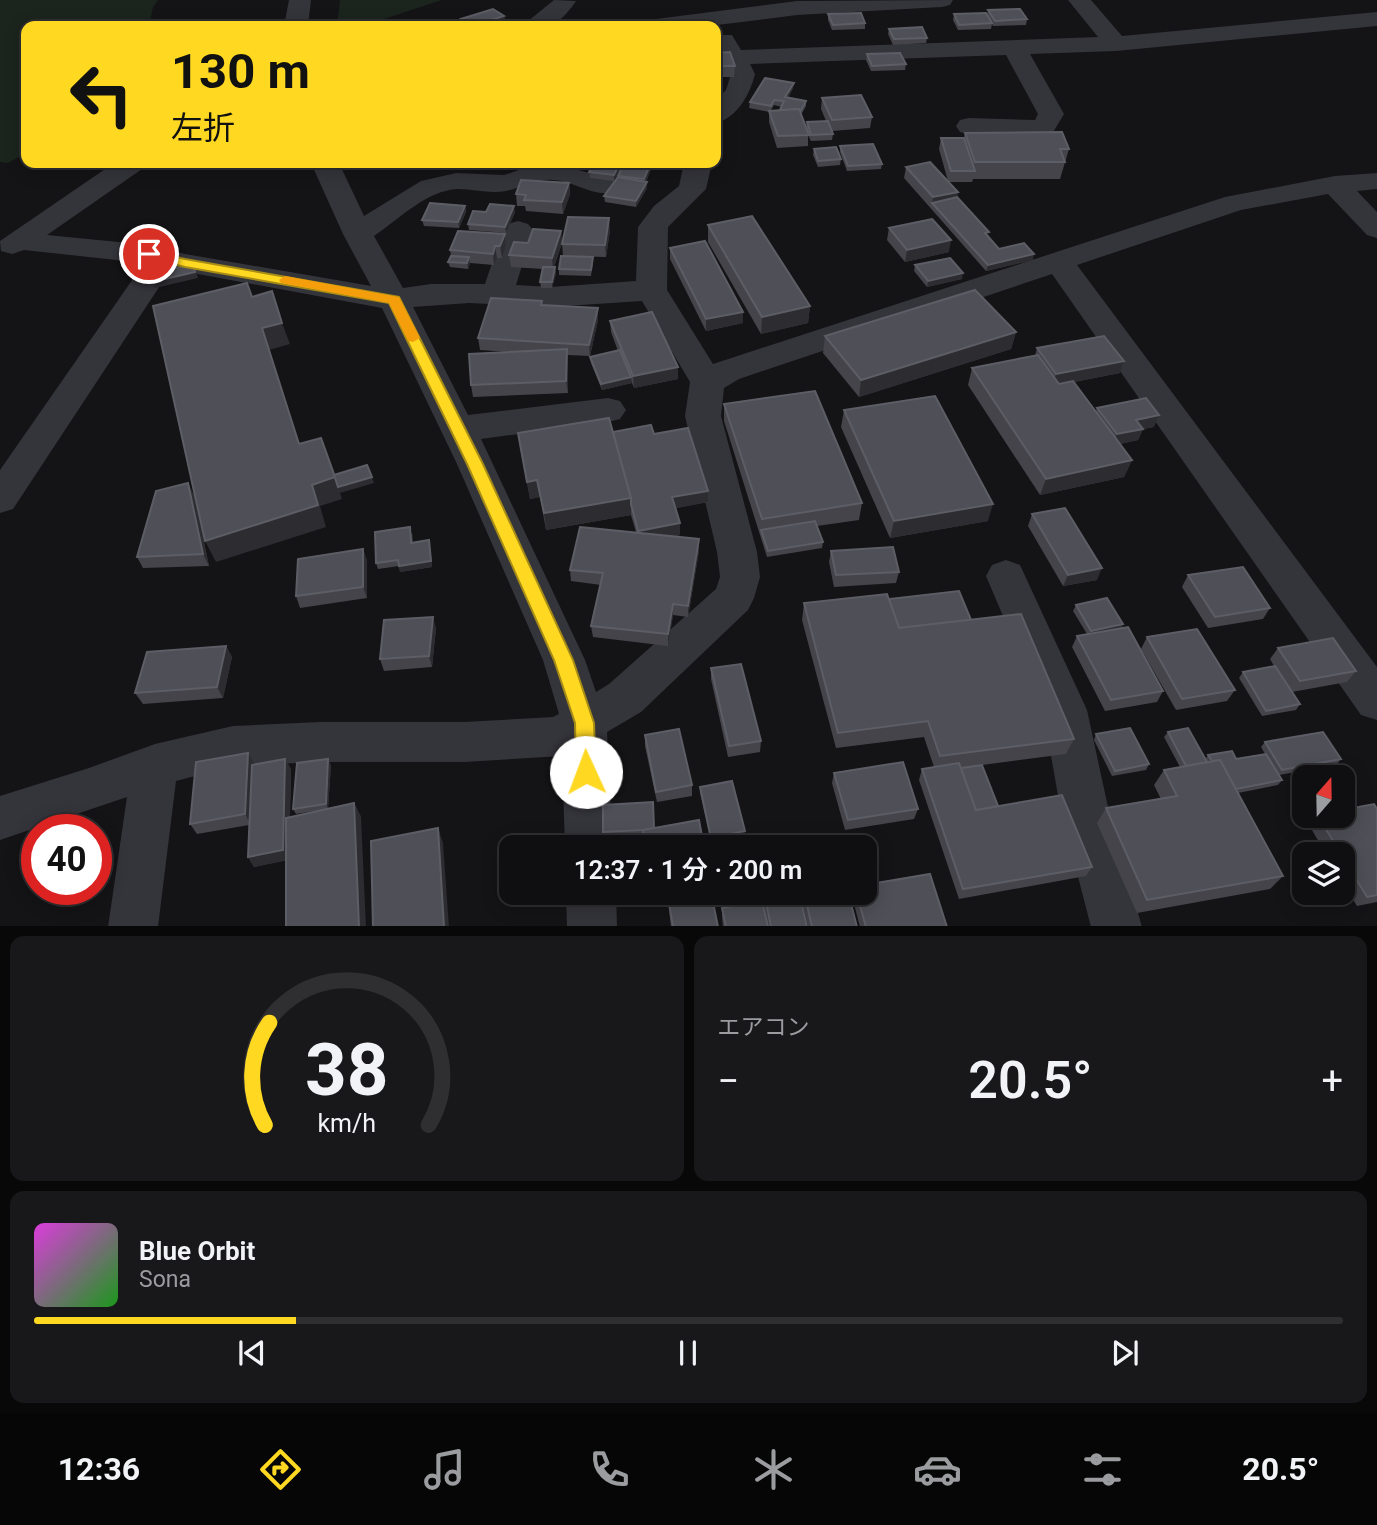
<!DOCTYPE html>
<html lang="ja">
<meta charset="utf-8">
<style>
body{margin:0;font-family:Roboto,"Noto Sans JP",sans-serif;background:#181719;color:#f1f3f6;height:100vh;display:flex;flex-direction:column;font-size:26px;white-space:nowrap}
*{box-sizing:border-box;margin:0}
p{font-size:23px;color:#9b9c9f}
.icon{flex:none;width:38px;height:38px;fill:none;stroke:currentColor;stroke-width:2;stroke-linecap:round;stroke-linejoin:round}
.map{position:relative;height:926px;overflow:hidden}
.details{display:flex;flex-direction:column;gap:10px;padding:10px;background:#080809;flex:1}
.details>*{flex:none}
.guide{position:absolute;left:21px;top:21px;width:700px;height:147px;border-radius:14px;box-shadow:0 4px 18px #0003,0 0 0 2px #2f2e30;background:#ffd822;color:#111;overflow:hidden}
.needle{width:46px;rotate:20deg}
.buttons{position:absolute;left:1292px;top:765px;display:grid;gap:14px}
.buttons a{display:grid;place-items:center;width:63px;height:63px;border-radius:14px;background:#0f0e10;box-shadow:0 4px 18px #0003,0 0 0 2px #2f2e30;font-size:35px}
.speed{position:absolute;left:21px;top:814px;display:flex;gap:14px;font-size:35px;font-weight:700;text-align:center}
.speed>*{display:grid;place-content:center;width:91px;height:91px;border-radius:50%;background:#0f0e10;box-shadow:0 4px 18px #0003,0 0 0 2px #2f2e30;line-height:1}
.speed .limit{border:10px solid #d22;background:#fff;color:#111}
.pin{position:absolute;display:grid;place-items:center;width:60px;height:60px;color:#fff;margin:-30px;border:4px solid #fff;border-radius:50%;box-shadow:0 2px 7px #0007}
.me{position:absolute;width:77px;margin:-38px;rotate:358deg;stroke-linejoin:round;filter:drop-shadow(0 0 5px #0008)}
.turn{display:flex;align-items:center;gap:24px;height:147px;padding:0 35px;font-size:32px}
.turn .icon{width:91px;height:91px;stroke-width:2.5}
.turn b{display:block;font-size:49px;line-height:60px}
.big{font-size:52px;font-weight:600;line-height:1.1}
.details .widget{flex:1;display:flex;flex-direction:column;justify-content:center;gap:10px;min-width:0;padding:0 24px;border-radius:14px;background:#181719}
.details .dial{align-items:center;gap:0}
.dial svg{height:182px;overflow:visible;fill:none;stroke:#2f2e30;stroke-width:7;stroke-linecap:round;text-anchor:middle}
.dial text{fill:#f1f3f6;stroke:none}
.song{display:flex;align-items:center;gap:21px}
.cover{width:84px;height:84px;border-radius:10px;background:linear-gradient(135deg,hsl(300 70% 55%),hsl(120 70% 35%))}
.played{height:7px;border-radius:4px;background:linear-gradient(90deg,#ffd822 20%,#2f2e30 20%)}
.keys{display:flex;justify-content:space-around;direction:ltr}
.heat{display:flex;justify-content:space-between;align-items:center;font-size:38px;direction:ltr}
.details .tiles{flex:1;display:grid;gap:10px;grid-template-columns:1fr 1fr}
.widget:last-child{grid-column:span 2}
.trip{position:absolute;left:499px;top:835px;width:378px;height:70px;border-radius:14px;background:#0f0e10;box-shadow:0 4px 18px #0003,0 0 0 2px #2f2e30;font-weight:600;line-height:70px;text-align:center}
.tab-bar{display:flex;height:112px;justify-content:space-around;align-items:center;background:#060606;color:#9b9c9f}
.tab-bar .icon{width:49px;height:49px}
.tab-bar .current{color:#ffd822}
.tab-bar b{font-size:32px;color:#f1f3f6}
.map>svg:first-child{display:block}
.green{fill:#1b241d}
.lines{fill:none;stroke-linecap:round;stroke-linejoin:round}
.minor{fill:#34343b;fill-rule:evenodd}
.wall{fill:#45444b;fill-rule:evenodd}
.shaded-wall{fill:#2d2c31}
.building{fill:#4f4f57;stroke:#5d5d66;stroke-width:2}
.route{fill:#ffd822;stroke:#a68c16;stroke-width:2}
.slow{fill:#f59e0b}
</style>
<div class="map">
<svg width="1377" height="927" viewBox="0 0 1377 927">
<rect width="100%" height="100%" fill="#141315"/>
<!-- green -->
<g class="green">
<polygon points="0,0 158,0 153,7 149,26 26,26 26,153 8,163 0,162"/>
<polygon points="340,0 442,0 363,26 337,26"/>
</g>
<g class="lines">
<!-- minor -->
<g class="minor">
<polygon points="289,0 311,0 308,26 284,26"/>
<path d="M554,0L576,1C559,26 551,26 522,26Z"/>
<polygon points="953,0 950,5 942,7 797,15 709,26 644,26 648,21 656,19 797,1"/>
<path d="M1068,0H1091L1122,36L1377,12V26L1116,51L1030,54L1064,114L1052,134L1043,136L969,134L960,132L956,126L960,120L969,118L1035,120L1038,114L1006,55L750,64L755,74C750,94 737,118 716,123V100L726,90L731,74L716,47V35H732L741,50L1098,37Z"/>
<path d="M114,163H146L142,169L47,235L149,245L185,254L371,286L343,234L311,163H339L364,216L421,181L456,173L504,175L536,164L553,163L615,180L619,186L615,192C593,198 575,181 553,180C537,178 522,188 506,191C490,194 474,189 458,189C427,190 398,220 374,236L403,288L431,284H485L503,230L508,224L518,221L528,224L533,230L516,285L550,287L636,281L638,227L654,206L679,186L684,163H712L706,189L668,227L667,290L713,364L1225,197L1335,176L1377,173V189L1357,191L1377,212V238L1367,235L1328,194L1241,210L1077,265L1377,667V720L1361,715L1052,274L739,379L724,388L721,416L757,552L760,577L754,598L748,610L641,712L607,732L613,847H565L562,756L464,762H320L233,766L176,781L158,927H108L127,797L0,840V796L89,768L155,744L233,726L320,722H464L553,717L559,714L543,660L457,464L382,308L171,269L13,509L0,513V470L144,263L24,250L12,254L1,251L0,241ZM642,301L690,382L685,416L717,552L720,577L716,589L609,684L596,692L585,660L481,439L608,422L620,419L626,410L620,401L608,398L468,415L413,307L469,303L550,307Z"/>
<polygon points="1006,560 1020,565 1087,710 1108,807 1142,927 1091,927 1060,807 1043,710 986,576 992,565"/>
<polygon points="566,892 616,892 617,927 567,927"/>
</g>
</g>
<!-- wall -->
<g class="wall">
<polygon points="988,10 1027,19 1026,25 993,26 992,24 991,29 958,30 953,20 954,14 987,16"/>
<polygon points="828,14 865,23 865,29 832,30 828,20"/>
<polygon points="504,16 505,21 490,26 464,26 461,25 461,19"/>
<polygon points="889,29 927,38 926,43 893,45 888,34"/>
<polygon points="716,41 721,50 721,52 735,66 734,77 716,77"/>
<polygon points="867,54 906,64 905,70 871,71 866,60"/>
<path d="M793,88L788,98L806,101V106L801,115L806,128L807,122L826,121L821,109L822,98L872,117L870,128L832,131L833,134L832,140L811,141L808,135V146L777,148L769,122V112L749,108L750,102ZM774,105L782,107L780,110H771Z"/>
<polygon points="965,133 1069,149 1060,179 973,179 972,182 949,182 958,192 957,197 999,249 1033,260 986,271 904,178 906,167 948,181 939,149 941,138 964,138"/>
<polygon points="840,146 882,164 881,169 847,171 840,152"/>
<polygon points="814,149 841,159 840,165 818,167 813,155"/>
<polygon points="494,163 523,163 521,166"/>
<polygon points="594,163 623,163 614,181 590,178 589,172"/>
<polygon points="624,163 673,163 672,166 653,163 646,182 647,182 647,188 636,207 605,202 604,196 618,177"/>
<polygon points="569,183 570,194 563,214 526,211 525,206 517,206 516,194"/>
<polygon points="465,206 466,212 459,228 424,226 422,220"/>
<polygon points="486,212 515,212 506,233 469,230 468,224"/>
<polygon points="708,225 810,306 808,323 761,334 708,242"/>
<polygon points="889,228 949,252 905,262 887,240"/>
<polygon points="610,230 606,257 563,256 562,244"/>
<polygon points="561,231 562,243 554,267 556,273 552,288 541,288 540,282 543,269 511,267 509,255 528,243"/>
<polygon points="505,234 506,246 502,258 497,258 494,265 470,263 468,269 450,267 448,262 451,256 450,250"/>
<polygon points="670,248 743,312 743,323 706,331 670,259"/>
<polygon points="593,263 591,276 559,275 559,269"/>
<polygon points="915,265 962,279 927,287 914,271"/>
<polygon points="542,301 542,305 598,308 598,320 590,356 567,355 568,393 473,397 471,385 512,352 480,350 478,338"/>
<polygon points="610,321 678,379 634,388 632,383 602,390 591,363 590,357 618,351 611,332"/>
<polygon points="1016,332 1011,349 859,397 823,353 825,336"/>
<polygon points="1037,348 1120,373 1074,382 1096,412 1097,408 1154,427 1143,429 1138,440 1120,444 1132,460 1124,477 1040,495 968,385 972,368 1035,356"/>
<polygon points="724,404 862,503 859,520 817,526 823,542 822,548 767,557 724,421"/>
<polygon points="844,410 988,521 890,538 841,427"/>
<polygon points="613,432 654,434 708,502 676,508 680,535 673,536 699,551 688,617 673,615 668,646 593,637 591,626 601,585 571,581 570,570 636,532 631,515 546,530 540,497 530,499 518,433"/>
<polygon points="194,495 209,566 143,568 137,557"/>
<polygon points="1032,514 1097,580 1063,586 1028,526"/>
<polygon points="412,533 413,543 429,540 432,567 400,572 399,566 378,569 376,563"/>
<polygon points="363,549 367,561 367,598 300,608 296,596"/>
<polygon points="831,551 899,572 896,583 834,587 829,562"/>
<polygon points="1188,575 1270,608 1263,619 1208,628 1182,587"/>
<polygon points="889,599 971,620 1074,739 1066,754 982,765 998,806 1092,867 1086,876 959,899 919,780 922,769 934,767 924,737 836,748 802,620 804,603"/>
<polygon points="1076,605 1123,624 1121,628 1163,691 1157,702 1105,711 1072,647 1077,636 1087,634 1073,611"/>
<polygon points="436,628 432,667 384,671 380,659"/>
<polygon points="1147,637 1235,690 1227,701 1176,710 1141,649"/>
<polygon points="226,646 232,657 223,698 143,704 135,693"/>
<polygon points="1278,648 1356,671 1347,682 1292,692 1300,704 1296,710 1262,716 1239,678 1243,672 1274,666 1270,659"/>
<polygon points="711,668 761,741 760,752 728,757 711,679"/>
<polygon points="1168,732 1205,760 1208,755 1236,759 1265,754 1261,747 1265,742 1341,759 1336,765 1279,775 1282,780 1278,785 1238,793 1283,876 1270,889 1137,913 1097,823 1106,808 1161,799 1154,785 1164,770 1180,767 1164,737"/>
<polygon points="1096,734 1149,764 1146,770 1112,776 1094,740"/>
<polygon points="645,735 692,785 692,796 657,802 645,746"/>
<polygon points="248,753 254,765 285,759 291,769 290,817 321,810 296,814 293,809 331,765 328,808 354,803 361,817 286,860 254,867 248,857 249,825 197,834 190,824"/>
<polygon points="834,773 918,809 914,819 845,830 832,783"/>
<polygon points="700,787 745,831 745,836 711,843 700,792"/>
<polygon points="1377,809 1377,902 1357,906 1342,881 1342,854 1326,854 1309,825 1318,816"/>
<polygon points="654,828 704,847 645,847 643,835 603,837 603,832"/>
<polygon points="652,892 711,892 718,927 671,927 668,902 653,904"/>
<polygon points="761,892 799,892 807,927 768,927"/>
<polygon points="800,892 848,892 857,927 808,927"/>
<polygon points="853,892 864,892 947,927 860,927 852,896"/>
<polygon points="722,908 768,927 723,927 722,917"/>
</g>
<!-- shaded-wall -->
<g class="shaded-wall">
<polygon points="504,16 505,21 490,26 472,26"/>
<polygon points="794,83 793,88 785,103 785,97"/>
<polygon points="620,163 623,163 614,181 614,175"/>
<polygon points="651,163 653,163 653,165 644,185 644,179"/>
<polygon points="647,182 647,188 636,207 636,201"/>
<polygon points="569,183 570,194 563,214 562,202"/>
<polygon points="958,192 956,203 932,203 933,197"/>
<polygon points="465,206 466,212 459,228 458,222"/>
<polygon points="514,206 515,212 506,233 505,227"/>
<polygon points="609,218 610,230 606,257 605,245"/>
<polygon points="561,231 562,243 553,270 552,258"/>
<polygon points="505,234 506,246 502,258 500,246"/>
<polygon points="951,240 949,252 905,262 907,250"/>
<polygon points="495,246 497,258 494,265 493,254"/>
<polygon points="1034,254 1033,260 986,271 988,265"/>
<polygon points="469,257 470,263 468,269 467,263"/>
<polygon points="194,264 198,278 155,288 152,282"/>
<polygon points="555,267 556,273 552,288 552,282"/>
<polygon points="963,273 962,279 927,287 928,281"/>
<polygon points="810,306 808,323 761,334 762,317"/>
<polygon points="598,308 598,320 590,356 589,345"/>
<polygon points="743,312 743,323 706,331 706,319"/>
<polygon points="282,323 290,344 269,350 307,466 262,328"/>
<polygon points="1016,332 1011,349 859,397 861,380"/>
<polygon points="567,349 568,361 568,393 566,381"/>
<polygon points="1124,361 1120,373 1052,386 1056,374"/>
<polygon points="678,367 678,379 634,388 633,376"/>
<polygon points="631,377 632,383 602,390 601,384"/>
<polygon points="1159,415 1154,427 1143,429 1138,440 1112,446 1117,434 1136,420"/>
<polygon points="1132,460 1124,477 1040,495 1046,479"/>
<polygon points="335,477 372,477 374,483 340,493 342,499 320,506 326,527 216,562 205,541 312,485"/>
<polygon points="537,480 540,497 530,499 527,482"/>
<polygon points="188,483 194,495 209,566 203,554"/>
<polygon points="708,491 708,502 673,509 672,497"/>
<polygon points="631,498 631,515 546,530 544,513"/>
<polygon points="993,504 988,521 890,538 894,521"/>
<polygon points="680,523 680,535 639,543 638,531"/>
<polygon points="699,539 699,551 688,617 688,606"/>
<polygon points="429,540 432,567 400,572 399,566"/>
<polygon points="363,549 367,561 367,598 363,587"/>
<polygon points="1102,568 1097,580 1063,586 1068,575"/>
<polygon points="673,604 673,615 668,646 668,634"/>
<polygon points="433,617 436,628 432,667 429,656"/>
<polygon points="1123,624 1120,630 1088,637 1091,631"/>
<polygon points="226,646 232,657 223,698 217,687"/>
<polygon points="248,753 254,763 251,825 245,814"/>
<polygon points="285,759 291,769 289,860 254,867 248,857"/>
<polygon points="328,759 331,765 328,809 326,804"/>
<polygon points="354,803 361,817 366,927 359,927"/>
<polygon points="438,828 443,843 449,927 444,927"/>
<polygon points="745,831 745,836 711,843 711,838"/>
</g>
<!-- building -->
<g class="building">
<polygon points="493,9 504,16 472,26 470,26 461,19"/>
<polygon points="1020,9 1027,19 995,21 988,10"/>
<polygon points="861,13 865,23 833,25 828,14"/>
<polygon points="986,13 992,23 959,25 954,14"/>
<polygon points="706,24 708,26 688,26"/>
<polygon points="922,27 927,38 894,39 889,29"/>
<polygon points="716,41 721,50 716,50"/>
<polygon points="730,52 735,66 716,66 716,53"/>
<polygon points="900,53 906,64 872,66 867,54"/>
<polygon points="765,78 794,83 785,97 806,101 800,112 799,109 780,110 784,101 774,100 771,106 750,102"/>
<polygon points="861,95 872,117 832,120 822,98"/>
<polygon points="799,109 809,135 778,136 769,111"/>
<polygon points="828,121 833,134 811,135 807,122"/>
<polygon points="1062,132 1069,149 1060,149 1065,162 975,162 965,133"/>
<polygon points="941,138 964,138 975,171 951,171"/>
<polygon points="873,144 882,164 848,166 840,146"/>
<polygon points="836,147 841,159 818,161 814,149"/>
<polygon points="930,162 958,192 933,197 906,167"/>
<polygon points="594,163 620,163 614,175 589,172"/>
<polygon points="624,163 651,163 644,179 618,176"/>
<polygon points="618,177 647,182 636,201 604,196"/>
<polygon points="521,180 569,183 562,202 524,200 526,195 516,194"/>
<polygon points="957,197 989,232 985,233 999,249 1024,243 1034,254 988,265 932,203"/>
<polygon points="430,203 465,206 458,222 422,220"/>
<polygon points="490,204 514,206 505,227 468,224 473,211 486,212"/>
<polygon points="752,216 810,306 762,317 708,225"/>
<polygon points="568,217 609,218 605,245 562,244"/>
<polygon points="932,219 951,240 907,250 889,228"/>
<polygon points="533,229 561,231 552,258 509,255 514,242 528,243"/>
<polygon points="458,231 505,234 500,246 495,246 493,254 450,250"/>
<polygon points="705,241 743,312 706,319 670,248"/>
<polygon points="451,256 469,257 467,263 448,262"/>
<polygon points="561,256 593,257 591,270 559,269"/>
<polygon points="950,258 963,273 928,281 915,265"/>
<polygon points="194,264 195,272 152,282 150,274"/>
<polygon points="543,267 555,267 552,282 540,282"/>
<polygon points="247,283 252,297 272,291 282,323 262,328 299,444 321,438 335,477 312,485 318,505 205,541 153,306"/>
<polygon points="975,290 1016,332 861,380 825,336"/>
<polygon points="491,298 542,301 541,305 598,308 589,345 478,338"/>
<polygon points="652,312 678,367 633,376 610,321"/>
<polygon points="1104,336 1124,361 1056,374 1037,348"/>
<polygon points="567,349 566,381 471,385 469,354"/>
<polygon points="620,350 631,377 601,384 590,357"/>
<polygon points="1038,355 1059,384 1073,381 1132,460 1046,479 972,368"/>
<polygon points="815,391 862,503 762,519 724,404"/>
<polygon points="935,396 993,504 894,521 844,410"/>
<polygon points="1146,398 1159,415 1136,420 1143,429 1117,434 1097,408"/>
<polygon points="609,418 631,498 544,513 537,480 527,482 518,433"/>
<polygon points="651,425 654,434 688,428 708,491 672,497 680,523 638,531 631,504 631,498 613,432"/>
<polygon points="367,465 372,477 338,487 334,475"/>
<polygon points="188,483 203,554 137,557 156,491"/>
<polygon points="1065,508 1102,568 1068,575 1032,514"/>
<polygon points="815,521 823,542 768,551 761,530"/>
<polygon points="410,527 411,543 429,540 431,561 399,566 398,560 376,563 375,532"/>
<polygon points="580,527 699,539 688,606 673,604 668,634 591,626 603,573 570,570"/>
<polygon points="893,547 899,572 836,575 831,551"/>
<polygon points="363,549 363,587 296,596 298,559"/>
<polygon points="1243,567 1270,608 1215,617 1188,575"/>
<polygon points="959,591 971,620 899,628 889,599"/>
<polygon points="887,594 899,628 1021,614 1074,739 940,756 928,721 838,733 804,603"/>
<polygon points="1107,598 1123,624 1091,631 1076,605"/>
<polygon points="433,617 429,656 380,659 384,620"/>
<polygon points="1128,627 1163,691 1111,700 1077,636"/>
<polygon points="1197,629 1235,690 1182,699 1147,637"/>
<polygon points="1333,638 1356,671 1300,681 1278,648"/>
<polygon points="226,646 217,687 135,693 147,652"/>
<polygon points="741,664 761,741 729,746 711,668"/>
<polygon points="1275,666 1300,704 1266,711 1243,672"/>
<polygon points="1130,728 1149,764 1115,771 1096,734"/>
<polygon points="1188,728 1207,762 1186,766 1168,732"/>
<polygon points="679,729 692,785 656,792 645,735"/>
<polygon points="1323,732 1341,759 1282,770 1265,742"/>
<polygon points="1232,751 1236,759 1266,754 1282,780 1236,789 1220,760 1212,761 1208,755"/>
<polygon points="248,753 245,814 190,824 196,762"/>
<polygon points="285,759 283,850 248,857 252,765"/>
<polygon points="328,759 326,804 293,809 297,763"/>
<polygon points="1220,760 1283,876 1147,900 1106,808 1177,796 1164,770"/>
<polygon points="903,762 918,809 848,820 834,773"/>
<polygon points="959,763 976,810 1062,795 1092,867 963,889 922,769"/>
<polygon points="982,765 998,806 976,810 961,768"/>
<polygon points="732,781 745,831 711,838 700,787"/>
<polygon points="653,802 654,828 643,830 603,832 603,805"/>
<polygon points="354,803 359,927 286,927 286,818"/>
<polygon points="1374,804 1377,809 1377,895 1367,897 1318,816 1342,816 1342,810"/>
<polygon points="699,820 704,847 645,847 643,830"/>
<polygon points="438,828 444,927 373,927 371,841"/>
<polygon points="930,874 947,927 866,927 856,892 864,892 864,885"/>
<polygon points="652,892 667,892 653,895"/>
<polygon points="696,892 711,892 718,927 673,927 668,897"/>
<polygon points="764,892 799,892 807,927 771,927"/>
<polygon points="804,892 848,892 857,927 812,927"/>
<polygon points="762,901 768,927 726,927 722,908"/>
</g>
<!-- route -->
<polygon class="route" points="149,250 185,259 399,297 483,464 573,660 594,723 596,772 593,779 586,782 579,779 576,772 575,723 554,660 467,464 389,303 185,267 144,257 143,254"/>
<!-- slow -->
<polygon class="slow" points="285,276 399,297 420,338 413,342 408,341 389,303 281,283 279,280"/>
</svg>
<div class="buttons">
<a><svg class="needle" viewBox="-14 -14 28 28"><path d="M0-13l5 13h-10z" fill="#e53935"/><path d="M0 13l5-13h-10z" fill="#9b9c9f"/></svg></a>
<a><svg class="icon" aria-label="layers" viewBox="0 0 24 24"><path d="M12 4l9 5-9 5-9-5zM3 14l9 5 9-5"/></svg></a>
</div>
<div class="speed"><div class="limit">40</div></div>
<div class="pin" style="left:149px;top:254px;background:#d93025"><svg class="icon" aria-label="arrive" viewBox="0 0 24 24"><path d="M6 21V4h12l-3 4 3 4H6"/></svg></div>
<svg class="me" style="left:586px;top:772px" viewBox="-20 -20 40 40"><circle r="19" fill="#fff"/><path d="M0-13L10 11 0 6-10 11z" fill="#ffd822"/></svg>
<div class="trip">12:37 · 1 分 · 200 m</div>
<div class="guide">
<div class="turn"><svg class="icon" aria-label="left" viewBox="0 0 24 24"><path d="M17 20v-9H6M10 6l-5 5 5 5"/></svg><div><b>130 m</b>左折</div></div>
</div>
</div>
<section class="details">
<div class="tiles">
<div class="widget dial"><svg viewBox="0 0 100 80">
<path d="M14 69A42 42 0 1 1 86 69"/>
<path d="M14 69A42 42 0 0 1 16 24" stroke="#ffd822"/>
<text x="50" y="56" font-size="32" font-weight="700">38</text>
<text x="50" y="72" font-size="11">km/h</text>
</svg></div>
<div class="widget"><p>エアコン</p>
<div class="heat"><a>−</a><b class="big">20.5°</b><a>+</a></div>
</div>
<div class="widget">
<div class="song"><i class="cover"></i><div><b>Blue Orbit</b><p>Sona</p></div></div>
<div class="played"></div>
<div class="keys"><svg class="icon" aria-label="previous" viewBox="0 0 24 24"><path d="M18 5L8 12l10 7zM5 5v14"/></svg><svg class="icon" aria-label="pause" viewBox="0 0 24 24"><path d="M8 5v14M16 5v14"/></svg><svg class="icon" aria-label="next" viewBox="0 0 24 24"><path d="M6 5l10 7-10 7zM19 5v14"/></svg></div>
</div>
</div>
</section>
<nav class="tab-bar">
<b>12:36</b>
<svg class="icon current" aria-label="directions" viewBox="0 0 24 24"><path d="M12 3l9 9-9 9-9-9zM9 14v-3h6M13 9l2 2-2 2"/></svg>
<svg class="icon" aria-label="music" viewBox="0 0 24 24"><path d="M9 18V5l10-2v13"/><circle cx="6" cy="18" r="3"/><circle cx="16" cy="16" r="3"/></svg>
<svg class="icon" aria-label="phone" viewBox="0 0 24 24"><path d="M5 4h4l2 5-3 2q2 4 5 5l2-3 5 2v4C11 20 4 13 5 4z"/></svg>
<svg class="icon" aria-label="climate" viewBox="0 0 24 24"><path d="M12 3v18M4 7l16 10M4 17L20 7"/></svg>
<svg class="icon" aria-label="car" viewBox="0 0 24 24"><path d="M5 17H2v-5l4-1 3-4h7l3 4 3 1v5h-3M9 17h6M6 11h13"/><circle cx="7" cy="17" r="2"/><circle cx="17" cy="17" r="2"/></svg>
<svg class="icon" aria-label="filters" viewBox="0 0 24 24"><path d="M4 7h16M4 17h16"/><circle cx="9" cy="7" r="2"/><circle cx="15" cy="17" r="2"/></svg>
<b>20.5°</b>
</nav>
